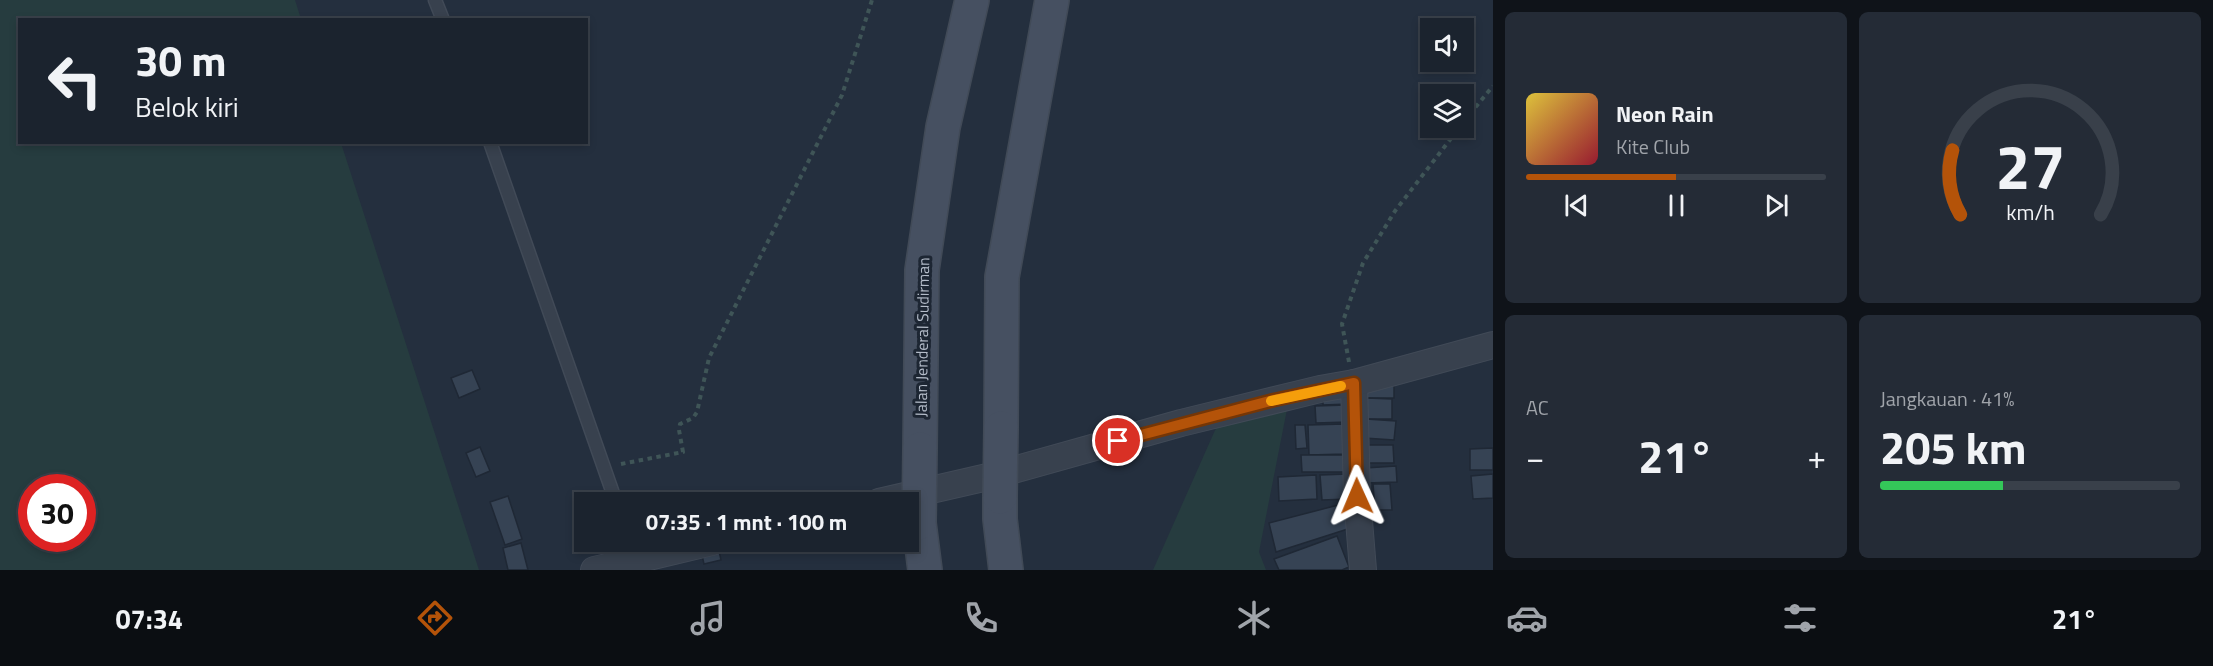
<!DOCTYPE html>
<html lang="id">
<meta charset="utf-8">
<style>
body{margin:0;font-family:"Titillium Web",sans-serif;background:#242b36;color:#f1f3f6;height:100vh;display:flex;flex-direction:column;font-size:22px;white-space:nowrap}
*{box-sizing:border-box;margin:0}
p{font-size:20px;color:#a0a4aa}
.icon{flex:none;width:33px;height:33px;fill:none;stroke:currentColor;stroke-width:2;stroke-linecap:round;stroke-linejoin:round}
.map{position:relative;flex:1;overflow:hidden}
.details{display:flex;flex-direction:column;gap:12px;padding:12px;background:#0f1319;width:720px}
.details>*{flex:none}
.banner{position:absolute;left:18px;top:18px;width:570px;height:126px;border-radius:0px;box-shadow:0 3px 9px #0003,0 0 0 2px #39404a;background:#1b232e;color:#f1f3f6;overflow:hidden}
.controls{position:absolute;left:1420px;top:18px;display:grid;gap:12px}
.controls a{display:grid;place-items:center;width:54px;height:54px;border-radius:0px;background:#1b232e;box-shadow:0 3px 9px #0003,0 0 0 2px #39404a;font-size:30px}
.speed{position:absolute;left:18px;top:474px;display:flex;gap:12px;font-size:30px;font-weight:700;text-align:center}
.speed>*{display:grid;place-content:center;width:78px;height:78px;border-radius:50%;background:#1b232e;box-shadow:0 3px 9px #0003,0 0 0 2px #39404a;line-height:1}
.speed .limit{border:9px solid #d22;background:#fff;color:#111}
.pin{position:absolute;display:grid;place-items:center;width:51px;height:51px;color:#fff;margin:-26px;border:3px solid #fff;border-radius:50%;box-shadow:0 2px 6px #0007}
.me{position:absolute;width:66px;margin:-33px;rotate:359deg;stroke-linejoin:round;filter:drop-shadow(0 0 4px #0008)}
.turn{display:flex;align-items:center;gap:21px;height:126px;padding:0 18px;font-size:27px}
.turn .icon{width:78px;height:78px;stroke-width:2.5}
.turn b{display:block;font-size:42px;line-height:51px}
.big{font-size:45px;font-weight:700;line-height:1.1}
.details .card{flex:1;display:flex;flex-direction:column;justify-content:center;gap:9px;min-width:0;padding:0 21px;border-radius:9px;background:#242b36}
.details .dial{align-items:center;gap:0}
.dial svg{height:156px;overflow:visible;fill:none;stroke:#39404a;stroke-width:7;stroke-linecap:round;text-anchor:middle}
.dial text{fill:#f1f3f6;stroke:none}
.song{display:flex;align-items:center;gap:18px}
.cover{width:72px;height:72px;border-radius:9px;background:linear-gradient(135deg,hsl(50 70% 55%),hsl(350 70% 35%))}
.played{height:6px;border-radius:3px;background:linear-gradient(90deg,#b45309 50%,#39404a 50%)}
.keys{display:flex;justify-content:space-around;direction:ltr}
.heat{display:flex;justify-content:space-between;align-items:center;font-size:33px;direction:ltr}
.charge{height:9px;border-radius:4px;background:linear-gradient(90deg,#34c759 41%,#39404a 0)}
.details .tiles{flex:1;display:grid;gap:12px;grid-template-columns:repeat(2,1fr)}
.trip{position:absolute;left:574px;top:492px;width:345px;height:60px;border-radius:0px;background:#1b232e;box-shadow:0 3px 9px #0003,0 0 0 2px #39404a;font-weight:700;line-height:60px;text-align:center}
.tab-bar{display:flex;height:96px;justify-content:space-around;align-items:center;background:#0b0e12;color:#a0a4aa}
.tab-bar .icon{width:42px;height:42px}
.tab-bar .on{color:#b45309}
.tab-bar b{font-size:27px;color:#f1f3f6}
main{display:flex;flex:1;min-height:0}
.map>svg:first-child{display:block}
.green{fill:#263c3f;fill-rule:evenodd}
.building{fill:#364354;stroke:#1f2835;stroke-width:1.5}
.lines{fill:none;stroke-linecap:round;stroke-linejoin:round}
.lane-casing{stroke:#414a57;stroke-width:15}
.street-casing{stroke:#414a57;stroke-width:28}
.secondary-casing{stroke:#414a57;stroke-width:36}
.path{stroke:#3f5557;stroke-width:4;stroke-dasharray:4.5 4.5;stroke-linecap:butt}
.lane{stroke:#38414e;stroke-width:12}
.street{stroke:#38414e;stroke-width:26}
.secondary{stroke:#465061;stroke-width:33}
.secondary-bridge-casing{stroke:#414a57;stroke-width:36;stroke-linecap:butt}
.secondary-bridge{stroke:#465061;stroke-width:33}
.route-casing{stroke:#753606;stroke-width:15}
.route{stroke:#b45309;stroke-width:10}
.slow{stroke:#f59e0b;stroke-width:10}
.labels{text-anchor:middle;stroke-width:6;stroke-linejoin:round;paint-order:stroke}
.street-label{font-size:16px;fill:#b4bcc9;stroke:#1d2633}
</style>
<main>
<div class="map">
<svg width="1493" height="570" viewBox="0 0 1493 570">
<rect width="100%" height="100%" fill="#242f3e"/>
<!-- green -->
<g class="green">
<path d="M0,0H295L301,19L20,20V142L341,143L479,570H0ZM32,488H82V538H32Z"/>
<polygon points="1289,399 1259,552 1266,570 1153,570 1224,410"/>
</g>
<!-- building -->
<g class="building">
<polygon points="472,370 480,389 459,398 451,378"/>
<rect x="1367" y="384" width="27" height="14"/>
<polygon points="1347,389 1348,404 1323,405 1323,391"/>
<polygon points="1367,398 1392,399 1392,419 1366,419"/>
<polygon points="1347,405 1348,422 1316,423 1315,406"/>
<polygon points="1366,419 1396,421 1394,440 1364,438"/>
<polygon points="1345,424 1345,454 1309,455 1308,425"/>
<polygon points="1295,425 1305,425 1307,448 1296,449"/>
<polygon points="1364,445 1393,445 1394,463 1364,463"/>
<polygon points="480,447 490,471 476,477 466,453"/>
<polygon points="1493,448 1493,470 1470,470 1470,449"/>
<polygon points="1301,455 1346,455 1346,472 1302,472"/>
<polygon points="1396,466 1397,482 1366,483 1365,468"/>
<polygon points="1348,474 1349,499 1322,500 1320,475"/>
<polygon points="1493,474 1493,498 1473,499 1471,476"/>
<polygon points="1316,475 1317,499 1279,501 1278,477"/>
<polygon points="1373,484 1390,484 1392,510 1375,510"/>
<polygon points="508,496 522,539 505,545 490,502"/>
<polygon points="1346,503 1354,527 1276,552 1269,523"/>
<polygon points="1337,536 1349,567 1342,570 1279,570 1274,559"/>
<polygon points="521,543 528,570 508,570 503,548"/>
<polygon points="718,546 721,560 704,564 701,551"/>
</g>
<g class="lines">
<defs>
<g id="lane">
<polyline points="435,0 443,20"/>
<polyline points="490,142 616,502"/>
</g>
<g id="street">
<polyline points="1354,383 1357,496 1363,570"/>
<polyline points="879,502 992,476 1181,423 1320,389 1354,383 1493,345"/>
<polyline points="594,570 712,542"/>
</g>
<g id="secondary">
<polyline points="1001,428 1002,277 1052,0"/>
<polyline points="920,449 922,270 943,127 972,0"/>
<polyline points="1000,497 1000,519 1006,570"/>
<polyline points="919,523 925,570"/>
</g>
</defs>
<!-- lane casing -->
<use href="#lane" class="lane-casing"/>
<!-- street casing -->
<use href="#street" class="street-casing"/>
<!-- secondary casing -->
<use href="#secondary" class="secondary-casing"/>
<!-- path -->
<g class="path">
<polyline points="1464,121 1493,86"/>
<polyline points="1349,362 1342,324 1363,263 1395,211 1459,128"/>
<polyline points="621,464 683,452 679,430 680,424 693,418 697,412 709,358 842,95 872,0"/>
</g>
<!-- lane -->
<use href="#lane" class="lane"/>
<!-- street -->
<use href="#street" class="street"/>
<!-- secondary -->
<use href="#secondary" class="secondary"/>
<defs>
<g id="secondary-bridge">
<polyline points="1000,497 1001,428"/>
<polyline points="919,523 920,449"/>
</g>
</defs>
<!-- secondary-bridge casing -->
<use href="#secondary-bridge" class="secondary-bridge-casing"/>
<!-- secondary-bridge -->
<use href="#secondary-bridge" class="secondary-bridge"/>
</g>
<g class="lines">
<defs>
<polyline id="route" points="1118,441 1274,400 1354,383 1357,496"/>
</defs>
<!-- route casing -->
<use href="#route" class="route-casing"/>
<!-- route -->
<use href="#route" class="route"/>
<!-- slow -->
<polyline class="slow" points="1271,401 1341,386"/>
</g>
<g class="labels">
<!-- street labels -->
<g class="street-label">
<text transform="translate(922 337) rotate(-89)" y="6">Jalan Jenderal Sudirman</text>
</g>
</g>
</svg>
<div class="controls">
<a><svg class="icon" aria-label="sound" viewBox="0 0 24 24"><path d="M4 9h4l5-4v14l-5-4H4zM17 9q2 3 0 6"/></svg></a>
<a><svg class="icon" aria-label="layers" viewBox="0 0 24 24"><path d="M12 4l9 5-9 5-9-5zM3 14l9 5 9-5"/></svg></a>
</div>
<div class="speed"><div class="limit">30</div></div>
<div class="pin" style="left:1118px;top:441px;background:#d93025"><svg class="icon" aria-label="arrive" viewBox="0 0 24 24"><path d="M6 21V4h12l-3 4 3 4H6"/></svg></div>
<svg class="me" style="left:1357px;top:496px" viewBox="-20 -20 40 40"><path d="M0-17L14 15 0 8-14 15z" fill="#b45309" stroke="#fff" stroke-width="4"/></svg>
<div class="trip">07:35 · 1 mnt · 100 m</div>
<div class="banner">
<div class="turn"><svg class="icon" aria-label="left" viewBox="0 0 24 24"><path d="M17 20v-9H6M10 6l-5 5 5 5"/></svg><div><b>30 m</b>Belok kiri</div></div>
</div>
</div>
<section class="details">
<div class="tiles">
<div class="card">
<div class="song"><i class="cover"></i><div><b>Neon Rain</b><p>Kite Club</p></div></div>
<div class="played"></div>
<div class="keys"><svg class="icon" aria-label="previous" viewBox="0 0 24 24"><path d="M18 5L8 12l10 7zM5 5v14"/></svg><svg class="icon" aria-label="pause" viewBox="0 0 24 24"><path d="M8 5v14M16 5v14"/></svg><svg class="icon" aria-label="next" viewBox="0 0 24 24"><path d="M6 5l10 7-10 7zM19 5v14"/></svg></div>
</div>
<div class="card dial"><svg viewBox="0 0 100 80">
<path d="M14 69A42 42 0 1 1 86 69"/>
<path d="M14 69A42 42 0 0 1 10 36" stroke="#b45309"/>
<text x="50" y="56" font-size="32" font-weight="700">27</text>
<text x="50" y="72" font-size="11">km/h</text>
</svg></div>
<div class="card"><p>AC</p>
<div class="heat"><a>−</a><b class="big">21°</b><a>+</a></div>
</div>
<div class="card"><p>Jangkauan · 41%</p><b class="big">205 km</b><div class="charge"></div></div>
</div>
</section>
</main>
<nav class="tab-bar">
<b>07:34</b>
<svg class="icon on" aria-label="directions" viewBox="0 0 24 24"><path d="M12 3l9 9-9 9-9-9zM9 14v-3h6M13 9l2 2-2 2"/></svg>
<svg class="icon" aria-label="music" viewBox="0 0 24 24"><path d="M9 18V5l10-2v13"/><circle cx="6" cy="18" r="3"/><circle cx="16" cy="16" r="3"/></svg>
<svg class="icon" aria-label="phone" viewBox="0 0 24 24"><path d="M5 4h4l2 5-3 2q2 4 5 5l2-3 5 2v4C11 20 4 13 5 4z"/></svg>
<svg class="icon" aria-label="climate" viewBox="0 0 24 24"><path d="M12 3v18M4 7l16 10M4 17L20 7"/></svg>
<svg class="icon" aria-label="car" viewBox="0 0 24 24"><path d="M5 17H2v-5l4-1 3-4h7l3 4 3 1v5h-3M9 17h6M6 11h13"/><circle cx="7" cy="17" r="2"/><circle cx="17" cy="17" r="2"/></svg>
<svg class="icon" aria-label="filters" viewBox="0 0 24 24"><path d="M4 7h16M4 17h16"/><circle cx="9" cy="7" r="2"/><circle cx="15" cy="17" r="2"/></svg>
<b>21°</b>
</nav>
